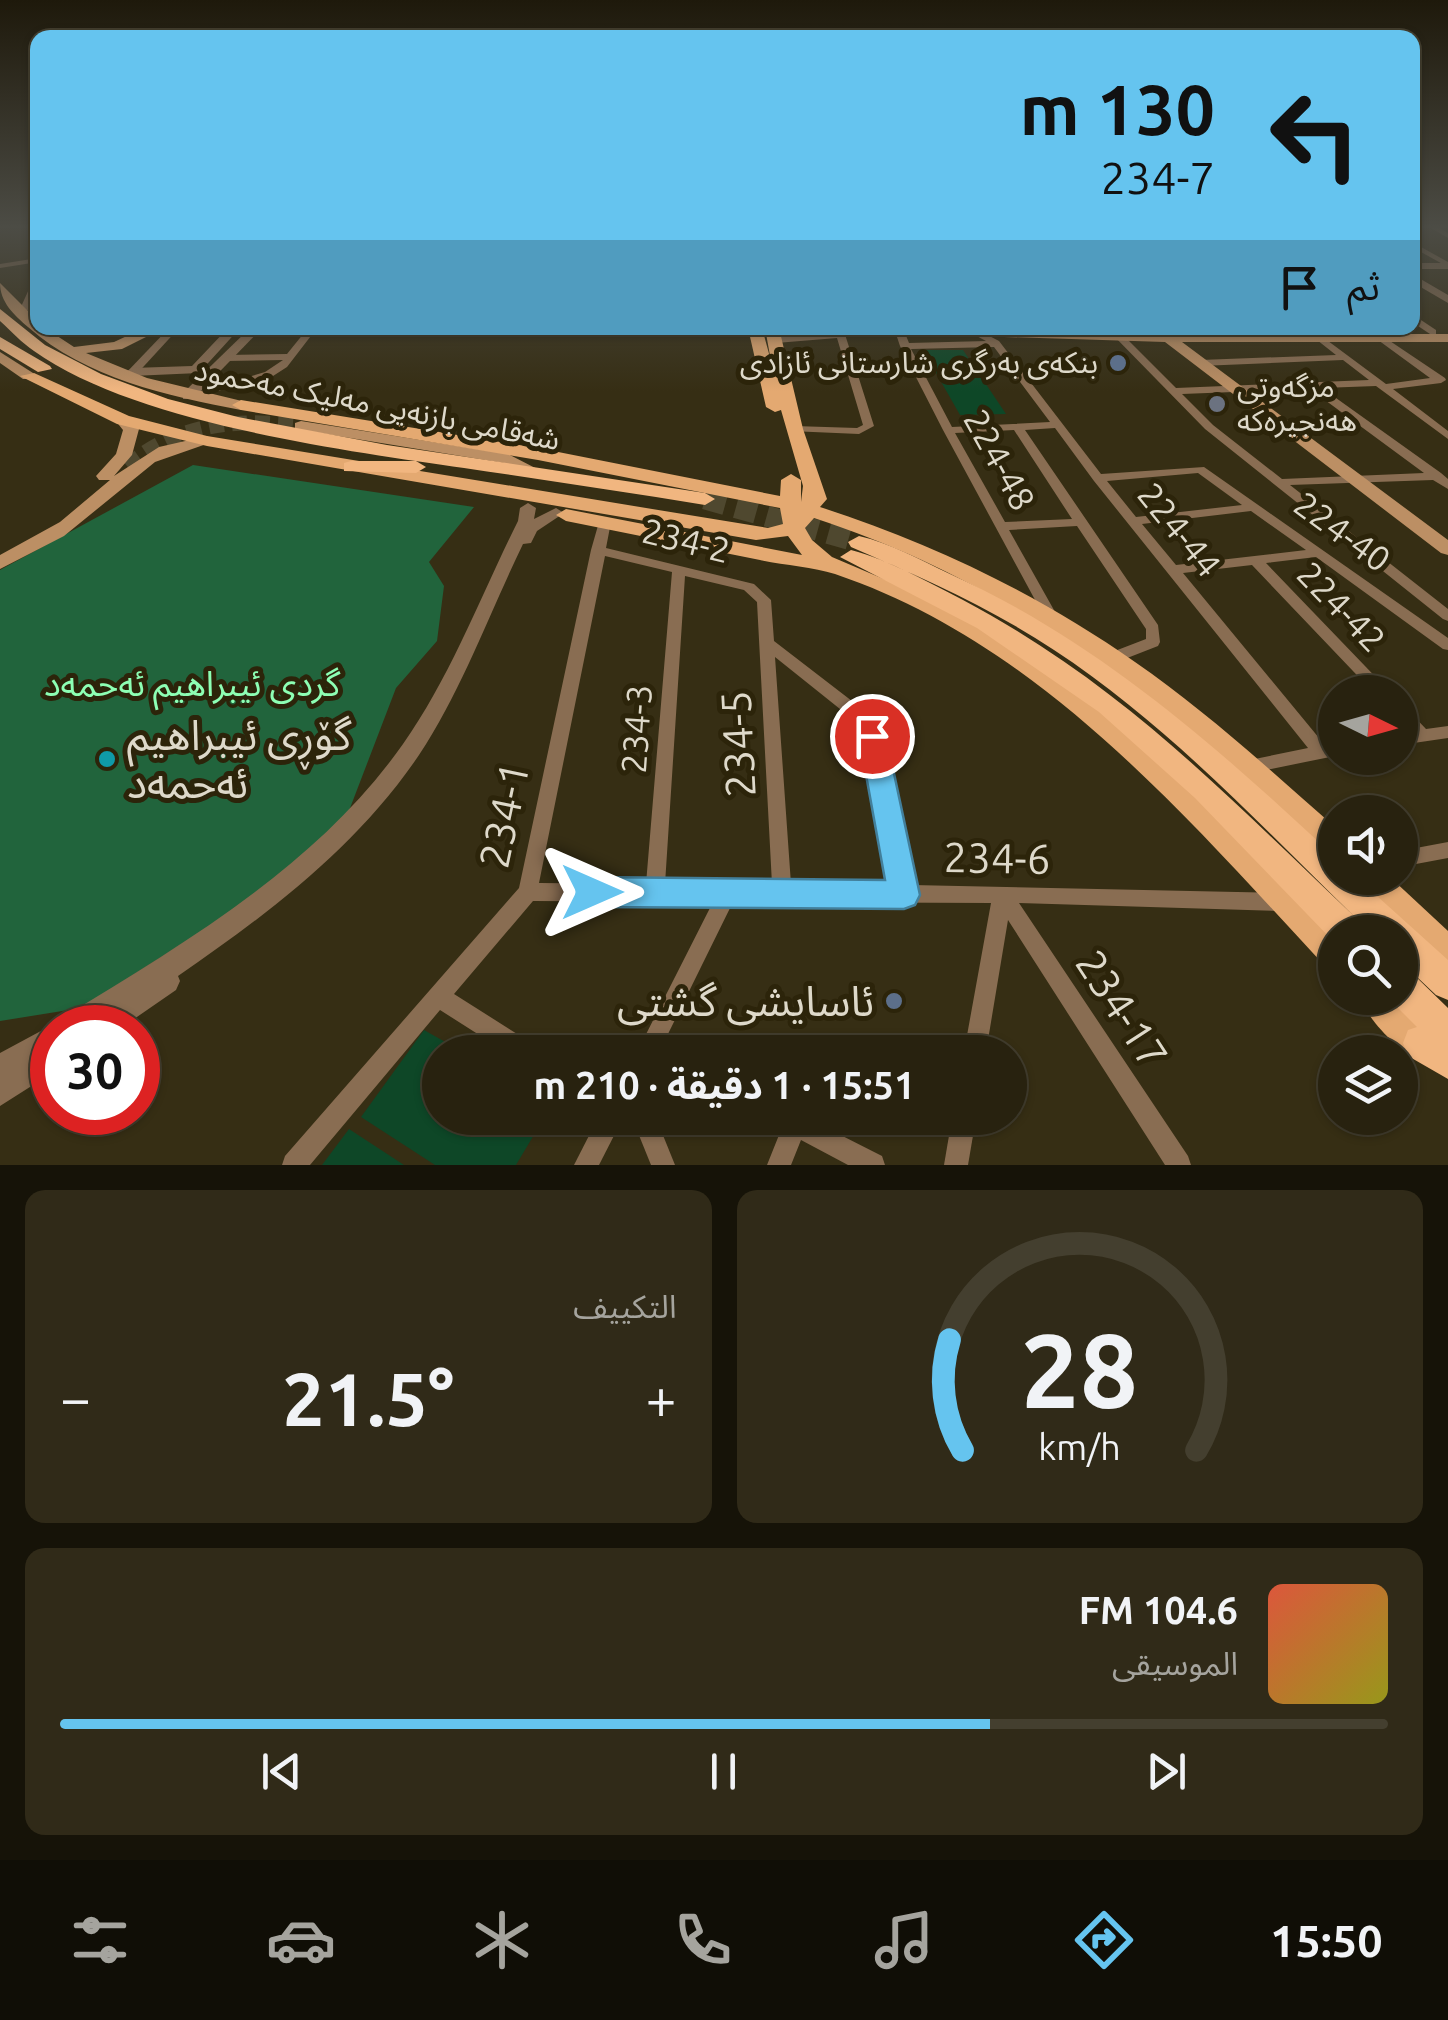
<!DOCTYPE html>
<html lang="ar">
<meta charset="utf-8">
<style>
body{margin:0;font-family:Ubuntu,"Noto Sans Arabic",sans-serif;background:#302a18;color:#f1f3f6;direction:rtl;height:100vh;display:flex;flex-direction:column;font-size:38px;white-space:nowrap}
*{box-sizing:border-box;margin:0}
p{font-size:32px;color:#a5a49e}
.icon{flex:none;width:55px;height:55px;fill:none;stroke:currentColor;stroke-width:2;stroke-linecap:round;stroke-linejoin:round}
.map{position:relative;height:1165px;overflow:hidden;direction:ltr}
.side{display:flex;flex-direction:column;gap:25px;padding:25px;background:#161308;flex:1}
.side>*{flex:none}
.guide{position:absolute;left:30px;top:30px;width:1390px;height:305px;border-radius:20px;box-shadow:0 2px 8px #0004,0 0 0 2px #443f2f;direction:rtl;background:#65c4ef;color:#111;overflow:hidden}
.needle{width:65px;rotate:95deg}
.controls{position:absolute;left:1318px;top:675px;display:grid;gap:20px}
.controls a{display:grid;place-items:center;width:100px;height:100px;border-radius:50%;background:#28220f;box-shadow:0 2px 8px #0004,0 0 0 2px #443f2f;font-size:50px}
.speed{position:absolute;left:30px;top:1005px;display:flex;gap:20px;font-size:50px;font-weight:700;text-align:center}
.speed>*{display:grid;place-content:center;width:130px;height:130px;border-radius:50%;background:#28220f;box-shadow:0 2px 8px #0004,0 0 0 2px #443f2f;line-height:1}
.speed .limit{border:15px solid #d22;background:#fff;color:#111}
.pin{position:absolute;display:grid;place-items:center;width:85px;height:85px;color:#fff;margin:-42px;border:5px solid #fff;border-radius:50%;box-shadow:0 2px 10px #0007}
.me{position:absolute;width:110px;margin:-55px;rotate:90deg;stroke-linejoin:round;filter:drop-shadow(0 0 8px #0008)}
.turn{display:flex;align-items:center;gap:35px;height:210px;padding:0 40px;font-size:45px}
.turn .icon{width:130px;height:130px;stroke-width:2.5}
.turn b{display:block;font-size:70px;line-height:85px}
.then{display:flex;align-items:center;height:95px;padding:0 40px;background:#0003;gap:20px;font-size:38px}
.big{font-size:75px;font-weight:700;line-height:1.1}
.side .widget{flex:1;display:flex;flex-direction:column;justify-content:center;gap:15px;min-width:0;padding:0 35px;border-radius:20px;background:#302a18}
.side .dial{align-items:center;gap:0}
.dial svg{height:260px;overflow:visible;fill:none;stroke:#443f2f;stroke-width:7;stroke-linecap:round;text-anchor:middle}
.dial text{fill:#f1f3f6;stroke:none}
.song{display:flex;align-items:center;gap:30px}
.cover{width:120px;height:120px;border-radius:15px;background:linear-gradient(135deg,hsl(10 70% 55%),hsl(60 70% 35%))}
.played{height:10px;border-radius:5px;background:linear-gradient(90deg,#65c4ef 70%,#443f2f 70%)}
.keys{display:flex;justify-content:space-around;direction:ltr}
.heat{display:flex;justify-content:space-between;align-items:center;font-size:55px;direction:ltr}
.side .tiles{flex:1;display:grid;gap:25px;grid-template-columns:1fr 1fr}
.widget:last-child{grid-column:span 2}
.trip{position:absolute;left:422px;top:1035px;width:605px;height:100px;border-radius:50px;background:#28220f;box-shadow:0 2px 8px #0004,0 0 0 2px #443f2f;font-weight:700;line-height:100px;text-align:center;direction:rtl}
.menu{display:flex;height:160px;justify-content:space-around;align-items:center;background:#100e06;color:#a5a49e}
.menu .icon{width:70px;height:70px}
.menu .current{color:#65c4ef}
.menu b{font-size:45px;color:#f1f3f6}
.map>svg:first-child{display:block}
.green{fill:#0e4727}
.forest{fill:#21643c}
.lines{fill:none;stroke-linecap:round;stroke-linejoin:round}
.secondary-tunnel{stroke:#4f482f;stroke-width:15;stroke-dasharray:15 8;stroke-linecap:butt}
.trunk-tunnel{stroke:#4f482f;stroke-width:21;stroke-dasharray:21 11;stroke-linecap:butt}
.minor{fill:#896d52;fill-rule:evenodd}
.tertiary{fill:#896d52;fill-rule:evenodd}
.secondary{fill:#bc8f64;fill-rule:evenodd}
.primary{fill:#e4a971;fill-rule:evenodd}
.trunk{fill:#f1b680;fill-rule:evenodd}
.route{fill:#65c4ef;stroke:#427f9b;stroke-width:2.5}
.service-dot{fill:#5c6f8a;stroke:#2c240a;stroke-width:4}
.worship-dot{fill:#6b7280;stroke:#2c240a;stroke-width:4}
.culture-dot{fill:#0f9aa8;stroke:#2c240a;stroke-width:4}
.labels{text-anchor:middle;stroke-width:10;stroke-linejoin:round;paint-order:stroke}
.far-poi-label{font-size:30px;fill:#ded9ca;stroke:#2c240a;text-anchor:end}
.far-street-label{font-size:30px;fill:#ded9ca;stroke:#2c240a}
.street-label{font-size:35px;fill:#ded9ca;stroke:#2c240a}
.park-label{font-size:35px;fill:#8dffb4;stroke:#2c240a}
.near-poi-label{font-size:42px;fill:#ded9ca;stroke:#2c240a;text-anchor:start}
.near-street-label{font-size:42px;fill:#ded9ca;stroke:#2c240a}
</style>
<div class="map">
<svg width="1448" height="1165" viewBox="0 0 1448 1165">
<rect width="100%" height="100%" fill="#362e14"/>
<!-- green -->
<g class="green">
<polygon points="923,350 963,350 1006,414 960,415"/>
<polygon points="424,1030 463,1052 440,1052 440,1118 544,1118 516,1165 435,1165 361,1117"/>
<polygon points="349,1129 404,1165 322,1165"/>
</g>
<!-- forest -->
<polygon class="forest" points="193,465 474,507 429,562 444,586 437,641 396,688 347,816 265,891 81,1008 0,1021 0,570"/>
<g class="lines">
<!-- secondary-tunnel -->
<path class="secondary-tunnel" d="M127,466C178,423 237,418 301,426"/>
<!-- trunk-tunnel -->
<polyline class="trunk-tunnel" points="705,499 859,542"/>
<!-- minor -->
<g class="minor">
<polygon points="1431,228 1440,228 1448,233 1448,238"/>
<polygon points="1412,242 1448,262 1448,267 1412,247"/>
<polygon points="38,258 38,262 0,268 0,264"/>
<path d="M38,276C38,291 34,314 17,315L16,313L20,309L34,278Z"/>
<polygon points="1412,314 1436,330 1436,334 1430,334 1412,322"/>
<polygon points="169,328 179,328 133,378 125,378 125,374"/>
<polygon points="308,328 317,328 287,367 273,376 188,399 183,396 265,372 283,360 226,361 221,358 226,355 287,354"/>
<polygon points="834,328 843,328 874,426 859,434 790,431 789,429 794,426 857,428 863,425 837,338 776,343 771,340 776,337 835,333"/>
<path d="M894,328H903L909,343L986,341L971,333V329L974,328L999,341L1101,474L1204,467L1448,638V650L1443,649L1316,557L1266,563L1390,692H1373L1252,565L1183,573L1324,744L1335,742V756L1246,774L1240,772L1237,767L1240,762L1308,748L1094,481L1055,428L1025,430L1158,625L1160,642L1158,646L1117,662H1107L1104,658L1107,654L1146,639V629L1077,526L1009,530L1059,619L1052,624L1047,622L943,430L900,346ZM994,347L1050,422L952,427L911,349ZM1014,430L1072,519L1005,522L955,433ZM1198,473L1242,505L1136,517L1107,481ZM1251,511L1306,550L1176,565L1142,524Z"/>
<path d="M1112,328H1116L1176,388L1369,380L1343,360L1200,366L1195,363L1200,360L1336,355L1317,340V336L1320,335L1386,384L1430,378L1378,340V336L1381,335L1445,378L1446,380L1441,383L1393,389L1448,431V439L1376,386L1322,388L1441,473L1448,479V489L1433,480L1290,485L1448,609V621L1443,619L1205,429L1110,332L1108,330ZM1310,389L1424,473L1282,479L1213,425L1182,394Z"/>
<polygon points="1164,328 1174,328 1178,331 1173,334"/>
<polygon points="1361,328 1372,328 1376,331 1371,334"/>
<path d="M605,518L611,522L606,548L754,584L771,600L774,641L874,718L912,885L1282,893L1289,896L1292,902L1289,908L1282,911L1019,903L1188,1156L1191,1165H1165L1008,920L986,1052H964L991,903L733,902L668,1034L685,1044L688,1052H637L713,902L533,901L454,994L533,1044L536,1052H506L440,1010L310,1165H282L285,1156L519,888L591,550L599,522ZM605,556L672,572L646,884L539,883ZM685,576L744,590L757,602L772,884H665ZM775,657L860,725L892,885L791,884Z"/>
<polygon points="1400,706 1406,708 1426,729 1448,726 1448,738 1400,745 1400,733 1408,731 1400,722"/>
<polygon points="1448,842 1448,858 1400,867 1400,851"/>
<polygon points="598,1118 623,1118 599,1165 574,1165"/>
<polygon points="632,1118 656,1118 675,1165 651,1165"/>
<polygon points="771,1118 807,1118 882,1156 885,1165 848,1165 801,1140 791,1165 767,1165 781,1130 775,1126"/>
<polygon points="952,1118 976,1118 968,1165 944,1165"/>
</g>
<!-- tertiary -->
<g class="tertiary">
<rect x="1412" y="263" width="36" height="6"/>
<polygon points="1412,274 1448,295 1448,303 1412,282"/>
<polygon points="228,328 240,328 199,373 132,376 126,372 132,368 192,366"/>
<polygon points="250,328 262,328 193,399 183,399 183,393"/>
<polygon points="1100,328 1116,328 1118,330 1112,333"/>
<path d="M528,503L536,508L534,519L556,508L564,513L537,531L531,543L523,544C489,614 462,690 419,755C357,847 268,914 178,976L180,981L176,990L121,1028H52V1073L0,1106V1053L52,1025L58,1027L62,1018C186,942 318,865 403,744C451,676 481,595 518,521L520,508Z"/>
</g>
<!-- secondary -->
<g class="secondary">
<path d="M0,283L38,321V328H45L74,347L114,342L144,328H157L156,332L122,349L86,353L147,378L246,402L249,405L241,410C167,396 86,378 28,327C14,315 0,302 0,283Z"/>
<polygon points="943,328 1168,334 1448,334 1448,342 1182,342 1448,540 1448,555 1441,553 1165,342 1004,337 950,332"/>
<polygon points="0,352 33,373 33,379 23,379 0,363"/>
<polygon points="123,415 129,417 139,429 132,455 114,476 159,447 207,436 215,441 155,462 64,536 0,569 0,555 60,522 110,480 99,480 96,476 116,454 123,430 115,420"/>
<polygon points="301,421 508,454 545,473 536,478 504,463 295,429 295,423"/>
</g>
<!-- primary -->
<g class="primary">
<path d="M748,328H762L771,361L765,328H779L803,429L827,499L820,507C932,543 1038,594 1135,662C1206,711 1270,770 1335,827V859L1324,855C1163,707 1028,588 814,518L805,528L812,540L832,557L947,606L1059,673L1188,782L1338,932H1335V969L1323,964C1182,812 1038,643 835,574C813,567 784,565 760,560C695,547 631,534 566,521L556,515L566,509L802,555L788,536L756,540L207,446L117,424L20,376L34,373L129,416L207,436L768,528L783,524L780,508L538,460L241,410L232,405L241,400L538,448L780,496L781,480L791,474L801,480V502L803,486L781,410L775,412L766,407Z"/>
<polygon points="1355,878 1391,878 1448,931 1448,970 1436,965 1359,888"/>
<path d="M1400,996L1434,1030L1439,1043L1434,1056L1421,1061C1398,1051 1369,1021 1360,998Z"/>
</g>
<!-- trunk -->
<g class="trunk">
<path d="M0,309L45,345L101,374L168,399L238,417L387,445L705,493L715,499L705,505C625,492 545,480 464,468C341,450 135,423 34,351C22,343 11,331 0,321Z"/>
<polygon points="0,337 50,366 52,369 38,372 0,349"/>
<polygon points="351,461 416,461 426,467 416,473 344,471 344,463"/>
<path d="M859,536C890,543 921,560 950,574C1099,642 1216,746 1335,857V878H1357L1448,960V1000L1436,995L1400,961V932H1370L1359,921L1363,932H1335V943L1195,798L1099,712L977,628L840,557L851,550C889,560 928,582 963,600C1124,686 1225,794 1355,917C1259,824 1167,724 1054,650C991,608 921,577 851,547L848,542Z"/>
<polygon points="1400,968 1412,973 1448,1008 1448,1079 1408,1056 1403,1043 1408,1030 1417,1027 1388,998 1400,998"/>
</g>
</g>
<!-- sky -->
<linearGradient id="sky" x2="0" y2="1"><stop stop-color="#1e190b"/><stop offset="0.58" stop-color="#4c4c45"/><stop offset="1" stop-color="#4c4c45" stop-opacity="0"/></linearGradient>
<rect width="1448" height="391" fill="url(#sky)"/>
<!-- route -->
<polygon class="route" points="872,725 882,728 886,736 920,895 915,905 904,909 592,907 580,902 576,892 580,882 592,877 885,880 859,736 863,728"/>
<!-- markers -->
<g class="service-dot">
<circle cx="1118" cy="363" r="10"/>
<circle cx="894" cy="1001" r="10"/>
</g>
<circle class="worship-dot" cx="1217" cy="404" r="10"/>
<circle class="culture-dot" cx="107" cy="759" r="10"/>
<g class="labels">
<!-- far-poi labels -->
<g class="far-poi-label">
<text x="1098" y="373">بنکەی بەرگری شارستانی ئازادی</text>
<text x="1237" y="397" text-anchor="start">مزگەوتی<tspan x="1237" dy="34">ھەنجیرەکە</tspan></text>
</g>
<!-- far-street labels -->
<g class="far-street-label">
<text transform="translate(377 405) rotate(11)" y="10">شەقامی بازنەیی مەلیک مەحمود</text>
</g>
<!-- street labels -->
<g class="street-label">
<text transform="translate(999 460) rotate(61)" y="12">224-48</text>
<text transform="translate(1179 530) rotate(51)" y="12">224-44</text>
<text transform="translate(1342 532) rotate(36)" y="12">224-40</text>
<text transform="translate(686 541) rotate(14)" y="12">234-2</text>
<text transform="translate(1341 607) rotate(46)" y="12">224-42</text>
<text transform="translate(637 729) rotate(-86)" y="12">234-3</text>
</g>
<!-- park labels -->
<g class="park-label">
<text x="192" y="696">گردی ئیبراھیم ئەحمەد</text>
</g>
<!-- near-poi labels -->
<g class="near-poi-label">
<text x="127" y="750">گۆڕی ئیبراھیم<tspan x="127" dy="48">ئەحمەد</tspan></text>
<text x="874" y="1016" text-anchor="end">ئاسایشی گشتی</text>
</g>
<!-- near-street labels -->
<g class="near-street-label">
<text transform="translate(738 744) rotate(-93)" y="15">234-5</text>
<text transform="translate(504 815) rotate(-78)" y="15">234-1</text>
<text transform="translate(997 858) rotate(1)" y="15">234-6</text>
<text transform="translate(1122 1009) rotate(57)" y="15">234-17</text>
</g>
</g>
</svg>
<div class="controls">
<a><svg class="needle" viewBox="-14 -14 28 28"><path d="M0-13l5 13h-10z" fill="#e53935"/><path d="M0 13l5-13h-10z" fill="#a5a49e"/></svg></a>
<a><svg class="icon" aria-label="sound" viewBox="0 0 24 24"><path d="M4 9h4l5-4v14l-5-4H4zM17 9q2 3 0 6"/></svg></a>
<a><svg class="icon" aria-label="search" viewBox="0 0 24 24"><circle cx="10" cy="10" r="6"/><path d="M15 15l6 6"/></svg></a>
<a><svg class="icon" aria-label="layers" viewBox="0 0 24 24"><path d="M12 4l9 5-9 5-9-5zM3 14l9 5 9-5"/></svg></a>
</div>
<div class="speed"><div class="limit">30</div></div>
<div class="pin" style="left:872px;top:736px;background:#d93025"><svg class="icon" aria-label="arrive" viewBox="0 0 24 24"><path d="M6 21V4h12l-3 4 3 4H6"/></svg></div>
<svg class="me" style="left:592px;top:892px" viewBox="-20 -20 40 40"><path d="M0-17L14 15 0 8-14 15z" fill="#65c4ef" stroke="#fff" stroke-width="4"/></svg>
<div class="trip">15:51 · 1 دقيقة · 210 m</div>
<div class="guide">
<div class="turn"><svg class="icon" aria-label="left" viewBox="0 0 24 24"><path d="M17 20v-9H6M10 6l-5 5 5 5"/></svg><div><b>130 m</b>234-7</div></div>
<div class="then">ثم<svg class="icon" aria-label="arrive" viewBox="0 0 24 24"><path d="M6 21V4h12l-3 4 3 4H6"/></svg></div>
</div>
</div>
<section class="side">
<div class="tiles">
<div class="widget dial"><svg viewBox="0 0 100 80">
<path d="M14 69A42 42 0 1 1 86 69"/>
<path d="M14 69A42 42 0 0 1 10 35" stroke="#65c4ef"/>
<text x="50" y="56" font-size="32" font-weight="700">28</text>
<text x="50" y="72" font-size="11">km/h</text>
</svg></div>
<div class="widget"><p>التكييف</p>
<div class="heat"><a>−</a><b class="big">21.5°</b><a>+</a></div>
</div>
<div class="widget">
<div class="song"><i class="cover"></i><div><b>104.6 FM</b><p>الموسيقى</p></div></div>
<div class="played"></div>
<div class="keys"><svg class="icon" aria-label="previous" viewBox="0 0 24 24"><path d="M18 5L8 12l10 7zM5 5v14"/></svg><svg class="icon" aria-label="pause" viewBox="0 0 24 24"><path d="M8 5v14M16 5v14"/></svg><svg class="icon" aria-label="next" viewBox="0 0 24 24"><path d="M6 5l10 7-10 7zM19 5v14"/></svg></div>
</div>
</div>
</section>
<nav class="menu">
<b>15:50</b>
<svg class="icon current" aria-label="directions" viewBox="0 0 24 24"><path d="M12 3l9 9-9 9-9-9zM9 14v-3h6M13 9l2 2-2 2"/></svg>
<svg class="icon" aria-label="music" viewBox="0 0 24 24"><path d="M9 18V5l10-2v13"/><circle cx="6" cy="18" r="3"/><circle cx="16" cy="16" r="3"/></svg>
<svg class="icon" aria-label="phone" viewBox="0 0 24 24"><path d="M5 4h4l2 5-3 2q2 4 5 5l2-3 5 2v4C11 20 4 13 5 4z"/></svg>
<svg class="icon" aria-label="climate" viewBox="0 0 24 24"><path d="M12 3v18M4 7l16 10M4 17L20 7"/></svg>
<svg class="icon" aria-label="car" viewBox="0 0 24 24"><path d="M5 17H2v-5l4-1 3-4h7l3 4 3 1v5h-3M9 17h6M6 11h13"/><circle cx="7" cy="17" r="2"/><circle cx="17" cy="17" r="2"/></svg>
<svg class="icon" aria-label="filters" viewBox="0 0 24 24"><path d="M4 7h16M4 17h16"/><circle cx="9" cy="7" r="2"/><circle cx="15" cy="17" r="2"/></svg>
</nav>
